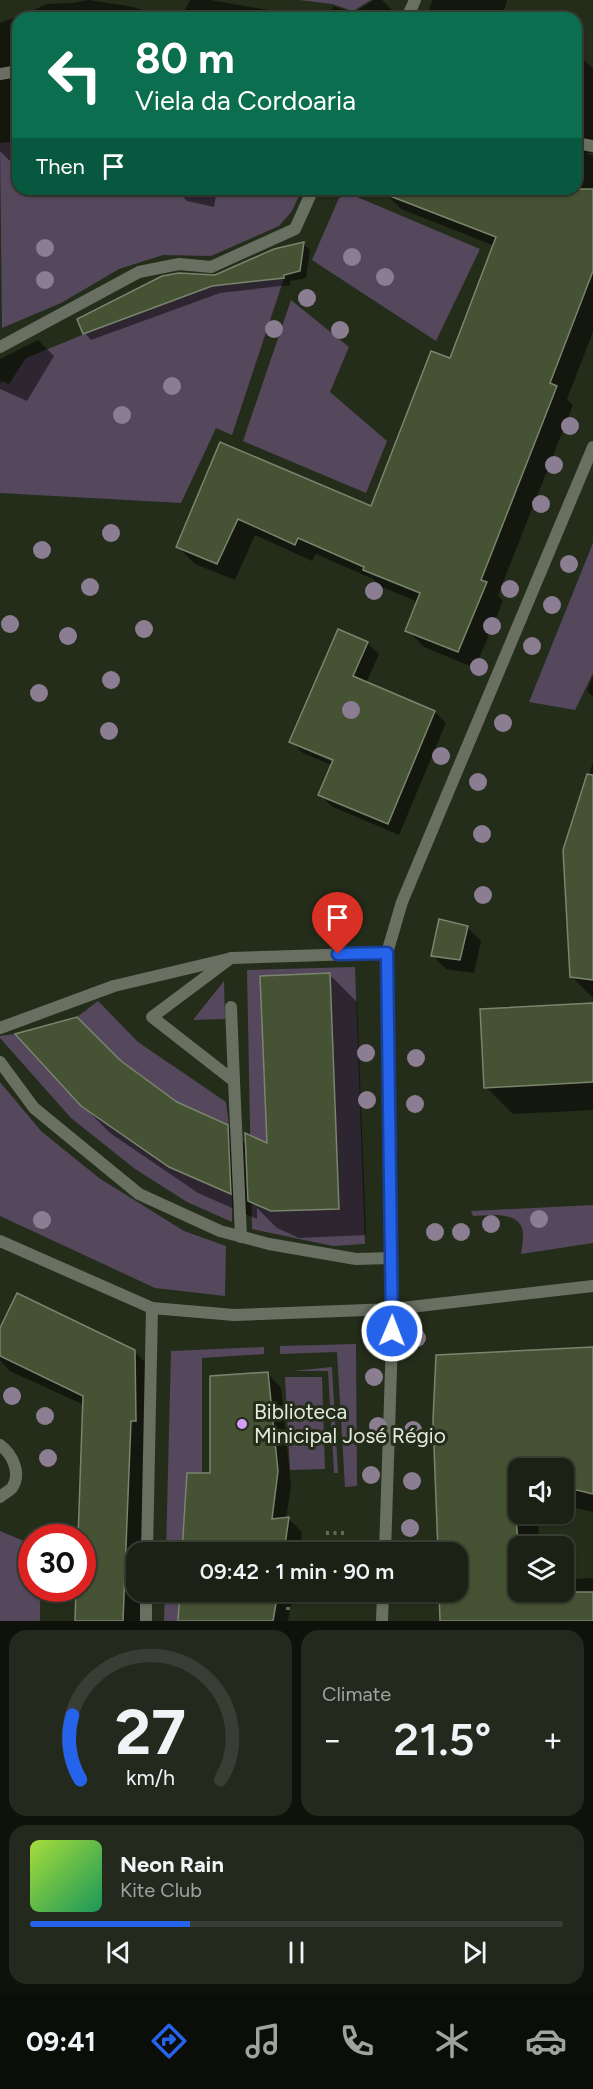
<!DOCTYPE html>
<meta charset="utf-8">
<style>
body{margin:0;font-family:Figtree,sans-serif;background:#24291d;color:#f1f3f6;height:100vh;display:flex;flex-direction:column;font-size:22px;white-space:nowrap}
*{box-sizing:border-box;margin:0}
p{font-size:20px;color:#a0a3a0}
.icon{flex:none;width:33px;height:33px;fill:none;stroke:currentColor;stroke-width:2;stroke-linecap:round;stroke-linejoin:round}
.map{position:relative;height:1621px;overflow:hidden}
.sheet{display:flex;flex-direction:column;gap:9px;padding:9px;background:#0f120b;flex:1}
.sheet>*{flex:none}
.banner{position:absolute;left:12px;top:12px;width:570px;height:183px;border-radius:18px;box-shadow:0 2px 4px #0004,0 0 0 2px #393e34;background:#0b6e4f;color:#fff;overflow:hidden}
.controls{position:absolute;left:508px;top:1458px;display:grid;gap:12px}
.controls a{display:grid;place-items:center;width:66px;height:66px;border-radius:12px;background:#1b2114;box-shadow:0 2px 4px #0004,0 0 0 2px #393e34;font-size:30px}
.speed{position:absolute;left:18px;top:1524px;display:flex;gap:12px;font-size:30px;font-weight:700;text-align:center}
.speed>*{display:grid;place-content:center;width:78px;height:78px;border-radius:50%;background:#1b2114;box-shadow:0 2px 4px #0004,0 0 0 2px #393e34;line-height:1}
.speed .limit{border:9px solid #d22;background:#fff;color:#111}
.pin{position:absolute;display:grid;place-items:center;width:51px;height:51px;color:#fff;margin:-62px -26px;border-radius:50% 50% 50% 0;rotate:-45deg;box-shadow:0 0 6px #0007}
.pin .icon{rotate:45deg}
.me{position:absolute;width:66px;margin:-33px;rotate:1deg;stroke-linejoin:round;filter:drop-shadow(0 0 4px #0008)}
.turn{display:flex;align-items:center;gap:21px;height:126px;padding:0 24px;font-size:27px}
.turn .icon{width:78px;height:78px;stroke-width:2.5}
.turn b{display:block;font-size:42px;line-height:51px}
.then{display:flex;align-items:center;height:57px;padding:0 24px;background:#0003;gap:12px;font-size:22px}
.big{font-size:45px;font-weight:600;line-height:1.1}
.sheet .widget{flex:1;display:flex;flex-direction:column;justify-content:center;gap:9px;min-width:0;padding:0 21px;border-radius:18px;background:#24291d}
.sheet .dial{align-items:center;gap:0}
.dial svg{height:156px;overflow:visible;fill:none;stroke:#393e34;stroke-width:7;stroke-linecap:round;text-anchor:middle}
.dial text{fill:#f1f3f6;stroke:none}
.song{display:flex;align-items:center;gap:18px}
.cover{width:72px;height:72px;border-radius:9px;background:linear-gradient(135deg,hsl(80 70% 55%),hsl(150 70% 35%))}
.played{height:6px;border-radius:3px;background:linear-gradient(90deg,#2563eb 30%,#393e34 30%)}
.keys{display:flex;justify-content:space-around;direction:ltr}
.heat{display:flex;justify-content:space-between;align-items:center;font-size:33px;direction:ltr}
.sheet .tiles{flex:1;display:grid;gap:9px;grid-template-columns:1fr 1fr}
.widget:last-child{grid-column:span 2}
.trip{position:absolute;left:126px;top:1542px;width:342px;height:60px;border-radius:18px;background:#1b2114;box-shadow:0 2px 4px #0004,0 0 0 2px #393e34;font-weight:600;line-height:60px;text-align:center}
.dock{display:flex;height:96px;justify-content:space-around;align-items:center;background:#0b0d08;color:#a0a3a0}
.dock .icon{width:42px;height:42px}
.dock .selected{color:#2563eb}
.dock b{font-size:27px;color:#f1f3f6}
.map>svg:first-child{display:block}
.green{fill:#55485d}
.shadow{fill:#0007;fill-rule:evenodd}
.building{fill:#465234;stroke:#7a846e;stroke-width:1.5}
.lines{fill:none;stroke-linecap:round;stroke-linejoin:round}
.path{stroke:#626959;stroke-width:4;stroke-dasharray:3 4.5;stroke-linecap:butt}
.lane{stroke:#696f61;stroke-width:12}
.street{stroke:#696f61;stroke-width:12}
.tree{fill:#8b7d92}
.route-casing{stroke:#184099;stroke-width:15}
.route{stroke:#2563eb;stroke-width:10}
.poi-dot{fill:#d79bf9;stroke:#242c1a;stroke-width:2}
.labels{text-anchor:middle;stroke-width:6;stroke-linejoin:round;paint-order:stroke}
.poi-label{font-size:21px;fill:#e5eade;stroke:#242c1a;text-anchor:start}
</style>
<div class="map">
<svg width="593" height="1621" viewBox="0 0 593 1621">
<rect width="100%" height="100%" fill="#242c1a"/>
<!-- green -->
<g class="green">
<polygon points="299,0 371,0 353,11 332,4"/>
<polygon points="18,141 18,189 302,189 292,211 279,226 211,256 163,255 119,269 61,303 2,328 0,143"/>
<polygon points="350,194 480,249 436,341 312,260 339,198"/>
<polygon points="284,278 232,435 216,428 181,503 0,493 0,385 1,381 9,384 26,358 97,329 212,286"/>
<polygon points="291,300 349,347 330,392 387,441 366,493 243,441"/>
<polygon points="593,543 593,673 575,710 529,702"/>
<polygon points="355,967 365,1244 333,1246 252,1229 247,970"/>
<polygon points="224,981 225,1019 193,1020"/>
<polygon points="98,1001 138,1042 226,1102 229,1126 177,1102 121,1061 77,1017"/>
<polygon points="15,1034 169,1167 232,1194 232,1222 187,1202 135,1169 71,1118 0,1038 0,1036"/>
<polygon points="0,1082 41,1131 99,1178 184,1231 226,1246 225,1296 155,1288 0,1216"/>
<path d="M593,1205V1243L521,1254C522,1248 523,1240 523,1234C522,1210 489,1215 473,1216L471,1211Z"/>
<polygon points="356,1344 357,1486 345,1487 337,1352 280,1354 280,1346"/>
<polygon points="264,1347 264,1354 202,1358 202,1473 187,1474 182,1552 166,1552 171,1351"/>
<polygon points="332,1367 338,1473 334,1473 328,1371 292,1371"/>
<polygon points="285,1377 322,1377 325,1469 290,1470"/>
<polygon points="0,1531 31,1544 32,1588 40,1589 40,1621 0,1621"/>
<polygon points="165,1592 180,1592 178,1621 164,1621"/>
</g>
<!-- shadow -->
<g class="shadow">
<polygon points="89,0 133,7 169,18 18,18 18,159 9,160 0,151 0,23 30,12 46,4 73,3"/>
<polygon points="190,0 210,0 315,18 181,18"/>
<polygon points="374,0 382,0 395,13 394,18 330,18 333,6 353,13"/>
<polygon points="433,0 507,0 502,18 425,18"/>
<polygon points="576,53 593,68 593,152 586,154 593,155 593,332 567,399 573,405 498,595 503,601 475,668 424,647 407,630 418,602 382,587 373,579 316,554 312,561 255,535 235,580 195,564 178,547 221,444 372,508 451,360 495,246 401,209 389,197 367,189 576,189"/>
<polygon points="175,189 217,189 214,207 187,201"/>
<polygon points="303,244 310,250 306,278 290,281 290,285 220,293 91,340 85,333"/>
<polygon points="38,340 54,356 27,401 0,389 0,359"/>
<path d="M367,643L379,654L366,683L435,712L446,723L399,835L331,806L320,794L332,765L303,753L291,741ZM303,746L340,762L339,765L303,749Z"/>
<polygon points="593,676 593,697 587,691"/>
<polygon points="593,762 593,998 571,976 565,851"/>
<polygon points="467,927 481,941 474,973 446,969 432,955"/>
<polygon points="330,975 357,1002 366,1235 299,1238 277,1228 257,1208 257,1219 198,1193 110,1133 82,1105 121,1063 176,1103 227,1126 247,1146 268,1145"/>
<polygon points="593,1005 593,1110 513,1114 486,1087"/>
<polygon points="0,1332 134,1351 154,1371 146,1552 136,1552 136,1592 145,1592 143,1621 76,1621 82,1588 84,1405 10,1371 0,1360"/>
<polygon points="593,1349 593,1512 564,1505 564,1468 519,1468 519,1514 537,1514 540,1546 519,1546 519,1592 544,1592 545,1601 554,1621 442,1621 441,1592 458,1592 458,1552 439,1552 435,1420"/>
<polygon points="268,1374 281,1388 291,1486 286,1519 289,1519 302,1532 299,1552 184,1552 189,1475 212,1474"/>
<polygon points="593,1578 593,1621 576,1621 575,1579"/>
<polygon points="181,1592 293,1592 288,1621 179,1621"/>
</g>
<!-- building -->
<g class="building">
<polygon points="378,189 593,189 593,271 550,383 557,386 481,580 487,582 458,652 405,631 420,593 363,570 364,567 298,538 295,545 238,519 217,564 176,547 220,442 371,506 431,351 450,358 496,237 377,191"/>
<polygon points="304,242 300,271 284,275 284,278 212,286 83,334 77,319 162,276 179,273 215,275 274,249"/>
<polygon points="338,629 368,642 353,676 435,711 388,824 318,795 333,760 289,742"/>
<polygon points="587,774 593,775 593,980 570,977 563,850"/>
<polygon points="439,919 468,926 460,960 431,956"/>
<polygon points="330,973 339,1209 271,1211 248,1201 245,1133 267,1143 260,976"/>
<polygon points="593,1003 593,1082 484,1088 480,1009"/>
<polygon points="77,1017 121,1061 177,1102 228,1125 231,1194 169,1167 81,1106 15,1034"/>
<polygon points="17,1293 135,1350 136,1421 131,1421 123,1621 75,1621 76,1588 82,1588 82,1538 78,1538 83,1396 0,1356 0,1328"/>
<polygon points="593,1347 593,1494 564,1487 564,1468 512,1468 519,1555 519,1592 593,1592 593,1621 440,1621 439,1592 458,1592 458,1552 438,1552 433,1420 436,1355"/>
<polygon points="268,1372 278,1471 272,1519 289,1517 284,1552 182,1552 187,1473 210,1473 210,1376"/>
<polygon points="180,1592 278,1592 273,1621 178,1621"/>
</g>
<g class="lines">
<!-- path -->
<g class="path">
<polyline points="326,1533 344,1533"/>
<polyline points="288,1592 288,1610"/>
</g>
<!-- lane -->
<g class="lane">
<polyline points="231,958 152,1017 234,1081 241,1237"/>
<polyline points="231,1007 234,1081"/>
<path d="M0,1445C12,1454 22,1473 12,1488C9,1491 3,1494 0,1497"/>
</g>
<!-- street -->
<g class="street">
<polyline points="407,18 415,0"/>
<polyline points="0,74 18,71"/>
<polyline points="576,143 593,146"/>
<polyline points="0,347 139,272 179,264 211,267 295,229 313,189"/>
<polyline points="0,1028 114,986 232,958 387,953"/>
<polyline points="0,1062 34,1108 139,1194 220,1231 269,1244 356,1259 392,1258"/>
<polyline points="0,1241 152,1308 234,1315 393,1309 593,1286"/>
<polyline points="147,1552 152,1308"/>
<polyline points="385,1552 393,1309 387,953 402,902 593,447"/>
<polyline points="146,1621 146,1592"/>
<polyline points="382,1621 383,1592"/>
</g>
</g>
<!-- trees -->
<g class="tree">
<circle cx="45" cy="248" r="9"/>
<circle cx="352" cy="257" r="9"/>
<circle cx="385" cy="277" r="9"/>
<circle cx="45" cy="280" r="9"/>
<circle cx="307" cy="298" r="9"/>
<circle cx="274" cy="329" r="9"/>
<circle cx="340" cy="330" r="9"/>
<circle cx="172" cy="386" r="9"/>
<circle cx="122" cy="415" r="9"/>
<circle cx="570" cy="426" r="9"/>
<circle cx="554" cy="465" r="9"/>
<circle cx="541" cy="504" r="9"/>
<circle cx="111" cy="533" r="9"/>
<circle cx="42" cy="550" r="9"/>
<circle cx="569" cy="564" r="9"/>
<circle cx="90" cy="587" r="9"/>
<circle cx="510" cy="589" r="9"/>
<circle cx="374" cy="591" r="9"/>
<circle cx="552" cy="605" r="9"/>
<circle cx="10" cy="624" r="9"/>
<circle cx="492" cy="626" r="9"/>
<circle cx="144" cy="629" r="9"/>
<circle cx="68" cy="636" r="9"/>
<circle cx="532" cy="646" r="9"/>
<circle cx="479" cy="667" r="9"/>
<circle cx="111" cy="680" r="9"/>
<circle cx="39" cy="693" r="9"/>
<circle cx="351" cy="710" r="9"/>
<circle cx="503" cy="723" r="9"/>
<circle cx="109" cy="731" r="9"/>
<circle cx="441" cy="756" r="9"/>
<circle cx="478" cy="782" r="9"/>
<circle cx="482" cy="834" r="9"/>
<circle cx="483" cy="895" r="9"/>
<circle cx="366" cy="1053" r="9"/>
<circle cx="416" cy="1058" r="9"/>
<circle cx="367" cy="1100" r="9"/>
<circle cx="415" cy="1104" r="9"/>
<circle cx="539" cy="1219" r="9"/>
<circle cx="42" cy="1220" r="9"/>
<circle cx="491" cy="1224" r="9"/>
<circle cx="435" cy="1232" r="9"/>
<circle cx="461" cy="1232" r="9"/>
<circle cx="417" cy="1338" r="9"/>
<circle cx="374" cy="1377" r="9"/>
<circle cx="12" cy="1396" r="9"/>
<circle cx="45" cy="1416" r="9"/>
<circle cx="378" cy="1426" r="9"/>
<circle cx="413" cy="1430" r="9"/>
<circle cx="48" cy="1458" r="9"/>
<circle cx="371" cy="1475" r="9"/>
<circle cx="412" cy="1481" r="9"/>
<circle cx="410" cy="1528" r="9"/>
</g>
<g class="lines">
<defs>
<polyline id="route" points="338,954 387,953 392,1331"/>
</defs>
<!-- route casing -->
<use href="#route" class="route-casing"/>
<!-- route -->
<use href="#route" class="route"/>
</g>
<!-- markers -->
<circle class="poi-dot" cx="242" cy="1424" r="6"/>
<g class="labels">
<!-- poi labels -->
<g class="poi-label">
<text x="254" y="1419">Biblioteca<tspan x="254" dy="24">Minicipal José Régio</tspan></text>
</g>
</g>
</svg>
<div class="controls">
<a><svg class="icon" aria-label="sound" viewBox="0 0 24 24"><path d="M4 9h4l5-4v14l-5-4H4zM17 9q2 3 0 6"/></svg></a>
<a><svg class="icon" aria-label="layers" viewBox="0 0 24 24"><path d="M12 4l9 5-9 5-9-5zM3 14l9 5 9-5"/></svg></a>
</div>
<div class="speed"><div class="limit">30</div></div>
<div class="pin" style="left:338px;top:954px;background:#d93025"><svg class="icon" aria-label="arrive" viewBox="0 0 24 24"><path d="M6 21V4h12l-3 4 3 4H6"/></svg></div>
<svg class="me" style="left:392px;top:1331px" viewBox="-20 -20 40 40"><circle r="17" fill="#2563eb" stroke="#fff" stroke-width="3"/><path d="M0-11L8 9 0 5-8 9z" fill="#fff"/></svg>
<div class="trip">09:42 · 1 min · 90 m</div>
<div class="banner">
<div class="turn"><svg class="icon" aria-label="left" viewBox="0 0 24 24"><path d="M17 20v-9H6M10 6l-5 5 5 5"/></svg><div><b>80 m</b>Viela da Cordoaria</div></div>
<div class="then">Then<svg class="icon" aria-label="arrive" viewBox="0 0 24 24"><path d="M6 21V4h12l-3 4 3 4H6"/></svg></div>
</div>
</div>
<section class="sheet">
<div class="tiles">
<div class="widget dial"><svg viewBox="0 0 100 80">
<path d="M14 69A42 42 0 1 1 86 69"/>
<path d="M14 69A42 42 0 0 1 10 36" stroke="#2563eb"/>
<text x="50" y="56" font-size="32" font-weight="700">27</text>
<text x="50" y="72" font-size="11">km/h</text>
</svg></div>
<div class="widget"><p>Climate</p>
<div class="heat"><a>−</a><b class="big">21.5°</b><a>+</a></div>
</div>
<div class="widget">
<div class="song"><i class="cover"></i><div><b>Neon Rain</b><p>Kite Club</p></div></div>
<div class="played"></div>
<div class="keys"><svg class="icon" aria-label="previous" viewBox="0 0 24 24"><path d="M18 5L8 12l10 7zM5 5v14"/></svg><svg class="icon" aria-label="pause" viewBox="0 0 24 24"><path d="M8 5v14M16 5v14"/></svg><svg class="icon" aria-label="next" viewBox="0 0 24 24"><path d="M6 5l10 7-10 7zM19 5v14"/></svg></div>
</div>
</div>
</section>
<nav class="dock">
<b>09:41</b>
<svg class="icon selected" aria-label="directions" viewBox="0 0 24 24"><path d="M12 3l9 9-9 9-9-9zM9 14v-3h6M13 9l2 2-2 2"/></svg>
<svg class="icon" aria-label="music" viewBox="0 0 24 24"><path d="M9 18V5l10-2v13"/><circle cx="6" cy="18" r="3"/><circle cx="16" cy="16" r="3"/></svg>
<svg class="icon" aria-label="phone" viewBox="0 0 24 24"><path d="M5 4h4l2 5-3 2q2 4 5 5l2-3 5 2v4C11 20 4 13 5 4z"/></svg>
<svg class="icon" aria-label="climate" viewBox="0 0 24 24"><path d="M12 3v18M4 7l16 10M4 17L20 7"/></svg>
<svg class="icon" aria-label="car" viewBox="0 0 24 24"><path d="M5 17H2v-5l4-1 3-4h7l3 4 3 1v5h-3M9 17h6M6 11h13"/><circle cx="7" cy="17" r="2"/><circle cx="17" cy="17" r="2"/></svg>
</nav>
